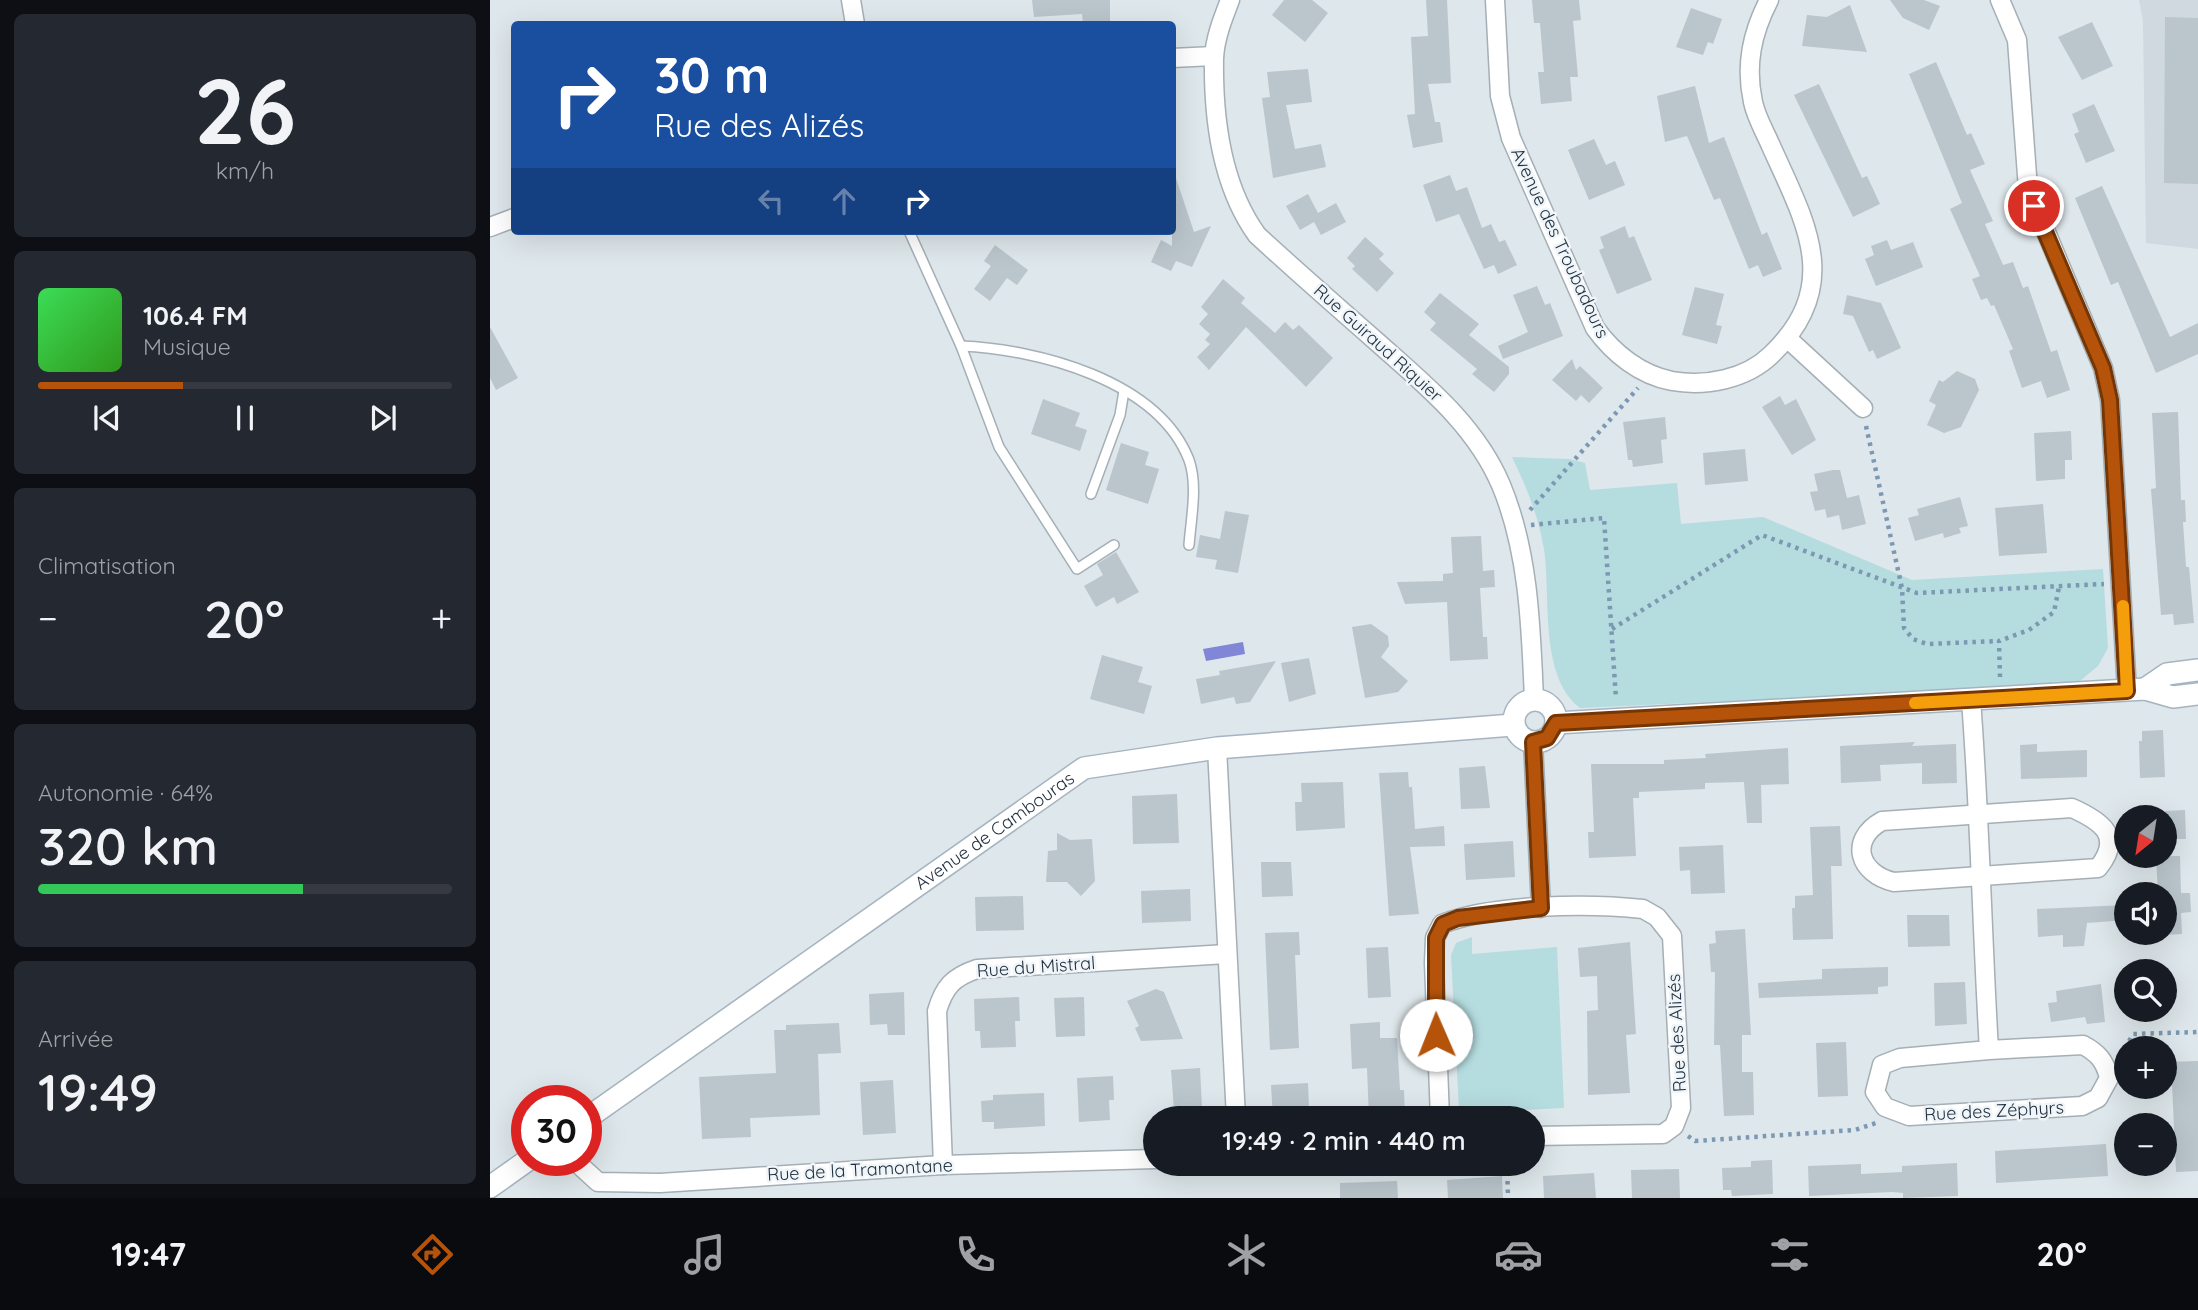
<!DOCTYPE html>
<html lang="fr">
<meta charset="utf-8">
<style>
body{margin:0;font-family:Quicksand,sans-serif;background:#242831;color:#f1f3f6;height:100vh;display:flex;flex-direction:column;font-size:26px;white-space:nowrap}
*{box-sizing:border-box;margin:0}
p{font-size:23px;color:#9ea1a6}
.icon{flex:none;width:38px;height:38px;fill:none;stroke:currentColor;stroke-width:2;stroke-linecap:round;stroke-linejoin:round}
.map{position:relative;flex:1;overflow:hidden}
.drawer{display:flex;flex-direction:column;gap:14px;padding:14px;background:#0d0f14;width:490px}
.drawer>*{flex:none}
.banner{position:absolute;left:21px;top:21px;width:665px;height:214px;border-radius:7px;box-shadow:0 7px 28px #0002;background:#1a4fa0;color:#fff;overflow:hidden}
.needle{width:46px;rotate:210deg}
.buttons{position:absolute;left:1624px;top:805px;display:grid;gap:14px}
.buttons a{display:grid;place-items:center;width:63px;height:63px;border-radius:50%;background:#171b24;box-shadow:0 7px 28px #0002;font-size:35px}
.speed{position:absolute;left:21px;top:1085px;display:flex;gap:14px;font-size:35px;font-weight:700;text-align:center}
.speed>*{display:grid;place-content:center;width:91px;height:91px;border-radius:50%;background:#171b24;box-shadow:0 7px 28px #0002;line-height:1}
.speed .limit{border:10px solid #d22;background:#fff;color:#111}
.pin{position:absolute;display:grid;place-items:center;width:60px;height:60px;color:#fff;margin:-30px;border:4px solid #fff;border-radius:50%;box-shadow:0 2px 7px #0007}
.me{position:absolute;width:77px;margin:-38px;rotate:359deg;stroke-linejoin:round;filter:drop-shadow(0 0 5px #0008)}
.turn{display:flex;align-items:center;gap:24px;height:147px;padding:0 28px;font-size:32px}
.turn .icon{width:91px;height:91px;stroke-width:2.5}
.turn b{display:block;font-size:49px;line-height:60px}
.lanes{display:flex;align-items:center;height:66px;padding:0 28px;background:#0003;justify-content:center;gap:35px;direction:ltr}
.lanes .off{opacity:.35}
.big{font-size:52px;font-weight:600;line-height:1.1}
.drawer .tile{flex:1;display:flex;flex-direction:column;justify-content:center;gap:10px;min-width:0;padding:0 24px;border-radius:10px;background:#242831}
.drawer .dial{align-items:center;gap:0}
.dial b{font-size:91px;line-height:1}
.song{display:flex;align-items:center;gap:21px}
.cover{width:84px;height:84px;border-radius:10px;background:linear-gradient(135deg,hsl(130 70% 55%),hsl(110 70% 35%))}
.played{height:7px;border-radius:4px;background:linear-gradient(90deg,#b45309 35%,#363941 35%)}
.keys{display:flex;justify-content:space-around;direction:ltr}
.heat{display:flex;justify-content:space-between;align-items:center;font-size:38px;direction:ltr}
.charge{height:10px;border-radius:5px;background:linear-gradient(90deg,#34c759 64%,#363941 0)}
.trip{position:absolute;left:653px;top:1106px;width:402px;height:70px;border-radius:35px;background:#171b24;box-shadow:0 7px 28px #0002;font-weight:600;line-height:70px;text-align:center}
.tab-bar{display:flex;height:112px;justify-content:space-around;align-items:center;background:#090b0e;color:#9ea1a6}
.tab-bar .icon{width:49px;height:49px}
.tab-bar .selected{color:#b45309}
.tab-bar b{font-size:32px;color:#f1f3f6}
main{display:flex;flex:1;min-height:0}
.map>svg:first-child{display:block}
.built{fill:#cfd9df}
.green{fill:#b5dcdf}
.water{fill:#8186d6}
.building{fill:#bac6cc}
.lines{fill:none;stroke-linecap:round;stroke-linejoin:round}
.lane-casing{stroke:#a4afb6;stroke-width:12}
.street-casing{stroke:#a4afb6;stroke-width:21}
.secondary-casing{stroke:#a5b4c0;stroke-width:24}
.path{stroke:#7c98b2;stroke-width:4.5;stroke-dasharray:3.5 5;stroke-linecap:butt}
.lane{stroke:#fff;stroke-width:9}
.street{stroke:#fff;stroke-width:18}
.secondary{stroke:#fff;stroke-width:21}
.route-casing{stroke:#753606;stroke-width:18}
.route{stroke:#b45309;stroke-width:12}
.slow{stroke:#f59e0b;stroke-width:12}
.labels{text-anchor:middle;stroke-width:5;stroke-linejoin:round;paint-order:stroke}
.street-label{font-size:18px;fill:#1e2d3c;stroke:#eff5f8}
</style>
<main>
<section class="drawer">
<div class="tile dial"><b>26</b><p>km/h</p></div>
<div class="tile">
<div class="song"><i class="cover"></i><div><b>106.4 FM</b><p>Musique</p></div></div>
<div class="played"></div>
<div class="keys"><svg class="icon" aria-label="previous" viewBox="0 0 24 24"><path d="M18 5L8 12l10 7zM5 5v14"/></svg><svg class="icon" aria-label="pause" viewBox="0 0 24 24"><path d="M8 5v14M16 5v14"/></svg><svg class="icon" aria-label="next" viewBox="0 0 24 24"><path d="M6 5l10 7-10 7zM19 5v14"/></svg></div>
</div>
<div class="tile"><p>Climatisation</p>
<div class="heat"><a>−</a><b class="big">20°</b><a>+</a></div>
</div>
<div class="tile"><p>Autonomie · 64%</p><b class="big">320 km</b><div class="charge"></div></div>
<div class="tile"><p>Arrivée</p><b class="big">19:49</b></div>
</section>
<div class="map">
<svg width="1708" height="1198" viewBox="0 0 1708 1198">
<rect width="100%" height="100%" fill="#dee7eb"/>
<!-- built -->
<polygon class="built" points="1649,0 1708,0 1708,249 1656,243 1653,21"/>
<!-- green -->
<g class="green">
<path d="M1022,457L1079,459L1095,463L1100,490L1187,483L1191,524L1273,517L1422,580L1613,569L1618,648L1608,666L1585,685L1090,708C1049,676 1061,598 1054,549C1048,515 1037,488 1022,457Z"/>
<polygon points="982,937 982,954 1067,947 1074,1108 992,1112 992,1118 974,1118 969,1109 961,955 966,943"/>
</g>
<!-- water -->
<polygon class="water" points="753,642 755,654 716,661 713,649"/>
<!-- building -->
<g class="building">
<polygon points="542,0 620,0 620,24 593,24 592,14 544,17"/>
<polygon points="794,0 822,0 838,13 815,42 782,15"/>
<polygon points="936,0 957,0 961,83 938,84 945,122 950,122 953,142 923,148 917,115 925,114 921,37 938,36"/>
<polygon points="1042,0 1089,0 1091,20 1083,21 1088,77 1080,77 1082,101 1051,104 1048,72 1054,72 1050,23 1044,23"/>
<polygon points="1400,0 1434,0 1450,6 1439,30 1413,18"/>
<polygon points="1360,5 1377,52 1312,46 1317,15 1337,17"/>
<polygon points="1201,8 1232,19 1223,44 1218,42 1213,55 1186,47"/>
<polygon points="1675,17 1708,18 1708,184 1674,183"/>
<polygon points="1602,22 1623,66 1592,80 1568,37"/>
<polygon points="1446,62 1477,135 1481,133 1495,164 1480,170 1503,221 1495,224 1513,265 1523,262 1533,288 1538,286 1561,352 1567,350 1580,390 1557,398 1551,381 1532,388 1519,351 1523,349 1504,305 1501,306 1497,298 1491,300 1482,279 1490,276 1460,209 1472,203 1419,74"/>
<polygon points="818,69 822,102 796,105 805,149 831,144 836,167 783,178 772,98 780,97 777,72"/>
<polygon points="1329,84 1372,178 1377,176 1390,204 1363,217 1304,95"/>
<polygon points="1205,86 1219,143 1234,137 1272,235 1277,232 1292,269 1273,277 1268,265 1259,269 1230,198 1224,200 1197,136 1175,142 1167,96"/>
<polygon points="1604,104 1625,151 1596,163 1584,134 1589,132 1582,114"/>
<polygon points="1104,139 1116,165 1125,161 1135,185 1099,200 1078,150"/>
<polygon points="960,175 966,191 977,187 992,228 1001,224 1009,242 1015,240 1027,265 1008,274 1004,265 994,269 969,214 946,222 933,185"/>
<polygon points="686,178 704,232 721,226 702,267 686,261 681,271 661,262 671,240 682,246 682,179"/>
<polygon points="1612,186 1680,337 1708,323 1708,354 1666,373 1628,282 1621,285 1585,198"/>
<polygon points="818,194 828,213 846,203 856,222 831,235 824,222 810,230 796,206"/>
<polygon points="1135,226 1139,238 1144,236 1162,280 1127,294 1109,250 1114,248 1110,237"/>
<polygon points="875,237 894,254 889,259 904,273 887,292 862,269 865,266 857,258"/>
<polygon points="1397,240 1401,250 1423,242 1433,267 1386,286 1375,259 1384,255 1381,246"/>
<polygon points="505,245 538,270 527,285 517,278 500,301 484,289 501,266 494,261"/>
<polygon points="733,279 755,298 751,303 785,333 795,322 803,330 809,325 843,358 816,387 756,327 719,370 707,357 720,344 715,340 720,334 709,324 718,314 711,307"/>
<polygon points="1047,286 1055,305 1060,303 1073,336 1013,359 1008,346 1038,332 1023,295"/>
<polygon points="1205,287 1234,294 1226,325 1232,326 1227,344 1192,335"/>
<polygon points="950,293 989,324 979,335 1019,367 1019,374 1004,392 982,374 987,369 940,330 946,323 934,312"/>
<polygon points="1357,295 1391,303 1411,348 1387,359 1383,350 1379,352 1363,316 1353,314"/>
<polygon points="0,327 28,378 6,390 0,378"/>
<polygon points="1082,359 1086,370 1090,366 1113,388 1099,403 1091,395 1086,401 1062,380"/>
<polygon points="1467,371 1485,379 1489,390 1471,427 1454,433 1437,425 1446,405 1439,401 1449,380 1453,382"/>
<polygon points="1290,396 1295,405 1306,399 1326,440 1302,455 1272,407"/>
<polygon points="553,399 590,413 585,426 597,430 590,451 541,434"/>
<polygon points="1688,412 1691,500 1695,500 1696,522 1693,522 1696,567 1699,567 1704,623 1684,625 1683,614 1671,615 1661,489 1666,488 1662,413"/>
<polygon points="1175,417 1177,439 1171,440 1173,463 1143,467 1142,460 1138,460 1133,422"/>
<polygon points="1581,431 1582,460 1575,460 1575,479 1546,481 1544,433"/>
<polygon points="631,443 659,452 655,465 669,469 658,504 616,490"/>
<polygon points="1255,449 1258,481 1215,485 1213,453"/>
<polygon points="1343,470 1350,470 1357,498 1369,495 1376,524 1352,530 1349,515 1337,518 1335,509 1325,511 1320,492 1328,491 1324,474"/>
<polygon points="1470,497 1478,526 1469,528 1471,533 1454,538 1453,533 1425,541 1418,518 1429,515 1427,509"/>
<polygon points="1553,504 1557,553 1509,556 1505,508"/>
<polygon points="735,511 759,515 748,573 725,569 727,560 706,557 710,535 730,539"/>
<polygon points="991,536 993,571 1004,570 1005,587 990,588 993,637 997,637 998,659 960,661 957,602 915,604 907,582 953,581 953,574 963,573 961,537"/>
<polygon points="626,552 649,592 627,604 624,597 606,607 594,586 613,575 607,564"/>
<polygon points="881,624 898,636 899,646 891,657 918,681 908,692 875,698 862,627"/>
<polygon points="612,655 653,667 648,682 662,686 654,714 600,699"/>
<polygon points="819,658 826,694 799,702 791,663"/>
<polygon points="786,661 760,702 746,704 744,697 711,704 706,679 730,675 729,671"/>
<polygon points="1673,730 1675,777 1650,778 1649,741 1652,741 1652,731"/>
<polygon points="1425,742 1422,746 1466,744 1467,783 1432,784 1432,763 1390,765 1391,781 1351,783 1350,746"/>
<polygon points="1547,744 1547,752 1597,750 1597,777 1531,779 1530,745"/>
<polygon points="1298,748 1299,784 1271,785 1272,823 1257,823 1254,782 1215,783 1215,789 1149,792 1149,798 1143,798 1146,856 1099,858 1098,832 1104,832 1101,764 1174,764 1174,760 1216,758 1215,754"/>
<polygon points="995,766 1000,808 971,809 969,768"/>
<polygon points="918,772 919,787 922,787 925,829 954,826 955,846 920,847 929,914 899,916 889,773"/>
<polygon points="853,782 855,828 806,831 805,802 812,802 811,783"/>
<polygon points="687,794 689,843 643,844 642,796"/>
<polygon points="1695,810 1696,839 1675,839 1675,811"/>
<polygon points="1350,826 1352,866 1341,866 1343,939 1303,940 1302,908 1305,908 1305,896 1323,895 1320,827"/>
<polygon points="567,833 580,840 602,839 605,881 591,896 577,882 556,882 558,851 567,850"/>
<polygon points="1023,841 1025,877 976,880 974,844"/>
<polygon points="1233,845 1235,893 1201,894 1200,870 1190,871 1189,847"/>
<polygon points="1666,856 1690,856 1691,893 1700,893 1701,912 1691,913 1692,934 1675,935 1675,894 1668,894"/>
<polygon points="771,862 801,862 803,896 772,897"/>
<polygon points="700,889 701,921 652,923 651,891"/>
<polygon points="533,896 534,930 486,931 485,897"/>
<polygon points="1636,905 1636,920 1597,923 1594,946 1573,947 1573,935 1548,937 1547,909"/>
<polygon points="1417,915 1459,915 1460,946 1418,947"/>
<polygon points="1255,929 1261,1035 1252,1035 1252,1072 1263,1072 1264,1115 1234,1116 1230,1045 1224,1045 1225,972 1221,972 1219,944 1226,943 1225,931"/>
<polygon points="809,932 810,955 805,955 809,1048 780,1050 775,933"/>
<polygon points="1140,942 1146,1034 1136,1035 1140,1093 1098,1095 1097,1011 1108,1010 1107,976 1090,977 1088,948"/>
<polygon points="898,947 901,997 878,998 876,948"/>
<polygon points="1398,967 1398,986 1388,987 1388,994 1269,998 1268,983 1332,979 1332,969"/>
<polygon points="1475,982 1477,1024 1445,1026 1444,983"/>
<polygon points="1611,984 1615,1022 1597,1024 1595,1017 1561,1022 1558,1003 1567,1002 1566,991"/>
<polygon points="666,989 674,992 693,1039 651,1041 645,1028 649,1026 637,1001"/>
<polygon points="414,992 415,1035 398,1035 397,1024 380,1025 379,994"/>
<polygon points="529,997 530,1021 525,1021 526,1047 491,1048 490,1031 485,1031 484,999"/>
<polygon points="594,997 595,1036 566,1037 564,998"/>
<polygon points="890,1022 890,1038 907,1038 910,1090 914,1090 915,1118 879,1118 877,1068 862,1069 860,1024"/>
<polygon points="349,1023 351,1053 328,1054 330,1115 260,1118 261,1137 212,1139 209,1077 286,1073 284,1030 296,1030 296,1025"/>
<polygon points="1356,1042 1358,1096 1328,1097 1326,1043"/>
<polygon points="1708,1061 1708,1171 1686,1172 1682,1083 1675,1083 1675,1062"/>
<polygon points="710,1068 712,1108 684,1110 681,1070"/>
<polygon points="623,1076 624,1100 619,1100 620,1120 589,1122 587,1078"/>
<polygon points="403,1080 406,1133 373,1135 370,1082"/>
<polygon points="818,1083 819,1107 812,1108 813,1118 783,1118 781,1085"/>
<polygon points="554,1093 555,1126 504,1129 504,1122 492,1122 491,1101 503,1100 503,1095"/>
<polygon points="1616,1144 1618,1176 1506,1183 1505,1151"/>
<polygon points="1282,1160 1283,1194 1242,1196 1241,1190 1233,1190 1232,1168 1261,1167 1261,1161"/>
<polygon points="1467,1163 1468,1196 1413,1198 1413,1193 1402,1192 1319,1196 1318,1166 1371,1164 1371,1174 1412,1172 1412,1166"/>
<polygon points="1189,1169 1190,1198 1142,1198 1141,1170"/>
<polygon points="1104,1173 1106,1198 1054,1198 1053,1176"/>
<polygon points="1012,1176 1013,1198 958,1198 957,1180"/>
<polygon points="907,1181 908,1198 850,1198 850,1183"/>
</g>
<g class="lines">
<defs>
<g id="lane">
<polyline points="419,231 471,346 509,447 587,569 624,545"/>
<path d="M471,346C547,349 668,380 699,460C708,485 701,519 699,545"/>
<polyline points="601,494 630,415 634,391"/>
</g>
<g id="street">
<polyline points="361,0 365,24"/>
<path d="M740,0C733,18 725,38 724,58C723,118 731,185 767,235C806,271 846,306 886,341C934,384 985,424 1011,485C1039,552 1041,628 1044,700"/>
<path d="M1005,0L1010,96L1021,138L1105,328C1123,353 1150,375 1182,381C1216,387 1256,379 1281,355C1354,285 1315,222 1281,146C1275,132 1266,117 1263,102C1255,65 1262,33 1279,0"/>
<polyline points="1510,0 1527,40 1538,189 1613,368 1620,400 1637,691"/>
<polyline points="682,58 724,56"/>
<polyline points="0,227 24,218"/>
<polyline points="1297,338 1373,408"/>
<path d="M1481,700C1490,816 1492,933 1499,1050L1410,1058L1392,1065L1385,1092L1395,1107L1419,1116L1592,1106L1608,1098L1619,1078C1615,1061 1608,1053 1593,1045L1499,1050"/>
<polyline points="1043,742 1051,908"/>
<polyline points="727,748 746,1118"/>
<path d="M1582,808C1611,821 1634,836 1608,868L1404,882C1369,874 1358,840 1392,821Z"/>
<path d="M950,1118L944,963L945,938L952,924C1003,904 1098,903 1153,909L1167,917L1182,936L1191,1108L1184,1126L1173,1134L1043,1136"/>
<polyline points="84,1160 108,1182 170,1183 453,1165 665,1159"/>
<path d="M453,1165L447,1011C454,987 463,977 487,969L737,954"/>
</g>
<g id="secondary">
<polyline points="1655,689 1677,674 1708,670"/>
<circle cx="1045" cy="721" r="21"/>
<polyline points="1066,723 1655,689 1683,697 1708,694"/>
<path id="s1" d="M96,1119L594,768L727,748L1023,725"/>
<polyline points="0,1187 38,1160"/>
</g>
</defs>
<!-- lane casing -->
<use href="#lane" class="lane-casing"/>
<!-- street casing -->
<use href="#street" class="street-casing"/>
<!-- secondary casing -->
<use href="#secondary" class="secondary-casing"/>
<!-- path -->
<g class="path">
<polyline points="1376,426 1412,588 1414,628 1423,639 1437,644 1509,641"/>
<polyline points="1040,510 1148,388"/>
<polyline points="1041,525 1114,518 1126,699"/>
<polyline points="1122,629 1272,535 1427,593 1614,584"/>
<polyline points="1510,677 1509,641 1539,630 1564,612 1569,587"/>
<polyline points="1631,1056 1643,1034 1708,1032"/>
<polyline points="1198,1136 1205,1141 1365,1130 1386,1123"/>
<polyline points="1017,1164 1018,1198"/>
</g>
<!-- lane -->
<use href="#lane" class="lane"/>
<!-- street -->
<use href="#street" class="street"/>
<!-- secondary -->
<use href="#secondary" class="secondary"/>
</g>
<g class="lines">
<defs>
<polyline id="route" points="946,1035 946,938 953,924 968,918 1051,908 1043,742 1057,738 1066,723 1637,691 1620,400 1613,368 1544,206"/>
</defs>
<!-- route casing -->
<use href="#route" class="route-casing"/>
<!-- route -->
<use href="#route" class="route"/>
<!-- slow -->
<polyline class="slow" points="1425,703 1637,691 1633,606"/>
</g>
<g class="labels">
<!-- street labels -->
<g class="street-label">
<text transform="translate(1070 243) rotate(65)" y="6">Avenue des Troubadours</text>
<text transform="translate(888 343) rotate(42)" y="6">Rue Guiraud Riquier</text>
<text dy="6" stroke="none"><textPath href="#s1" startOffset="500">Avenue de Cambouras</textPath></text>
<text transform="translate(546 967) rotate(-4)" y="6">Rue du Mistral</text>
<text transform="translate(1187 1033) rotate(-93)" y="6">Rue des Alizés</text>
<text transform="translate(1504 1111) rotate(-3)" y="6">Rue des Zéphyrs</text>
<text transform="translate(370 1170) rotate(-3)" y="6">Rue de la Tramontane</text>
</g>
</g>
</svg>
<div class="buttons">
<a><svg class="needle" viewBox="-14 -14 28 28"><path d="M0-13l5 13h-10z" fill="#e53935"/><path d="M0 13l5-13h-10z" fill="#9ea1a6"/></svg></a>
<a><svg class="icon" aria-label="sound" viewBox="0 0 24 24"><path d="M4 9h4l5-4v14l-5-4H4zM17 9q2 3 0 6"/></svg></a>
<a><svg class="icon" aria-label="search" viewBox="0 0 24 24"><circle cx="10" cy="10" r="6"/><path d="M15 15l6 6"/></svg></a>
<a>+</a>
<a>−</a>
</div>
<div class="speed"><div class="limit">30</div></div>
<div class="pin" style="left:1544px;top:206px;background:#d93025"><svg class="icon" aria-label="arrive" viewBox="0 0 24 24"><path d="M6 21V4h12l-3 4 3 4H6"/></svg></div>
<svg class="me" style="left:946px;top:1035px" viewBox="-20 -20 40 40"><circle r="19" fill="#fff"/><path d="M0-13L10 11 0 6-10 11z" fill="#b45309"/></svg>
<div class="trip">19:49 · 2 min · 440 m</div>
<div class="banner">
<div class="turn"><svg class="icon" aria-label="right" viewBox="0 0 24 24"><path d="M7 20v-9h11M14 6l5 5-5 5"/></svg><div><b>30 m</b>Rue des Alizés</div></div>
<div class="lanes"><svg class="icon off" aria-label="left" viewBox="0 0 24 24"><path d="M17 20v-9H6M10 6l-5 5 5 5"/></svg><svg class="icon off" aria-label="ahead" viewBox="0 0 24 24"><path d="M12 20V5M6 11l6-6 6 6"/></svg><svg class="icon" aria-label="right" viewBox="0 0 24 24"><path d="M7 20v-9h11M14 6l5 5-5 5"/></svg></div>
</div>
</div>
</main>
<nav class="tab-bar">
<b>19:47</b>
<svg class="icon selected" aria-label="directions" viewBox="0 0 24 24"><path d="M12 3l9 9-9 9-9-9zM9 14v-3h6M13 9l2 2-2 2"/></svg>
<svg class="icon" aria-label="music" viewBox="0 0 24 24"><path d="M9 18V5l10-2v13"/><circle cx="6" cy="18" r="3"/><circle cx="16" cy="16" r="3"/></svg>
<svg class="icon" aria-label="phone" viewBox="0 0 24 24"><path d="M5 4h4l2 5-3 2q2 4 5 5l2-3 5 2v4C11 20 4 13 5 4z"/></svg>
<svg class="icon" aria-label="climate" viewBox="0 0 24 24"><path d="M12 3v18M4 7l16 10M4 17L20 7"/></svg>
<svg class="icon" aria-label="car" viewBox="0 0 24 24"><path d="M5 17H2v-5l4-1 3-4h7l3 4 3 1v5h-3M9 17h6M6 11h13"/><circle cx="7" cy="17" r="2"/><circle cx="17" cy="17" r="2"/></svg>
<svg class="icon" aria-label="filters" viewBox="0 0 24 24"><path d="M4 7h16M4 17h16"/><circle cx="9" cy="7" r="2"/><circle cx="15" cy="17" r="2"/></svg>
<b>20°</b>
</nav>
